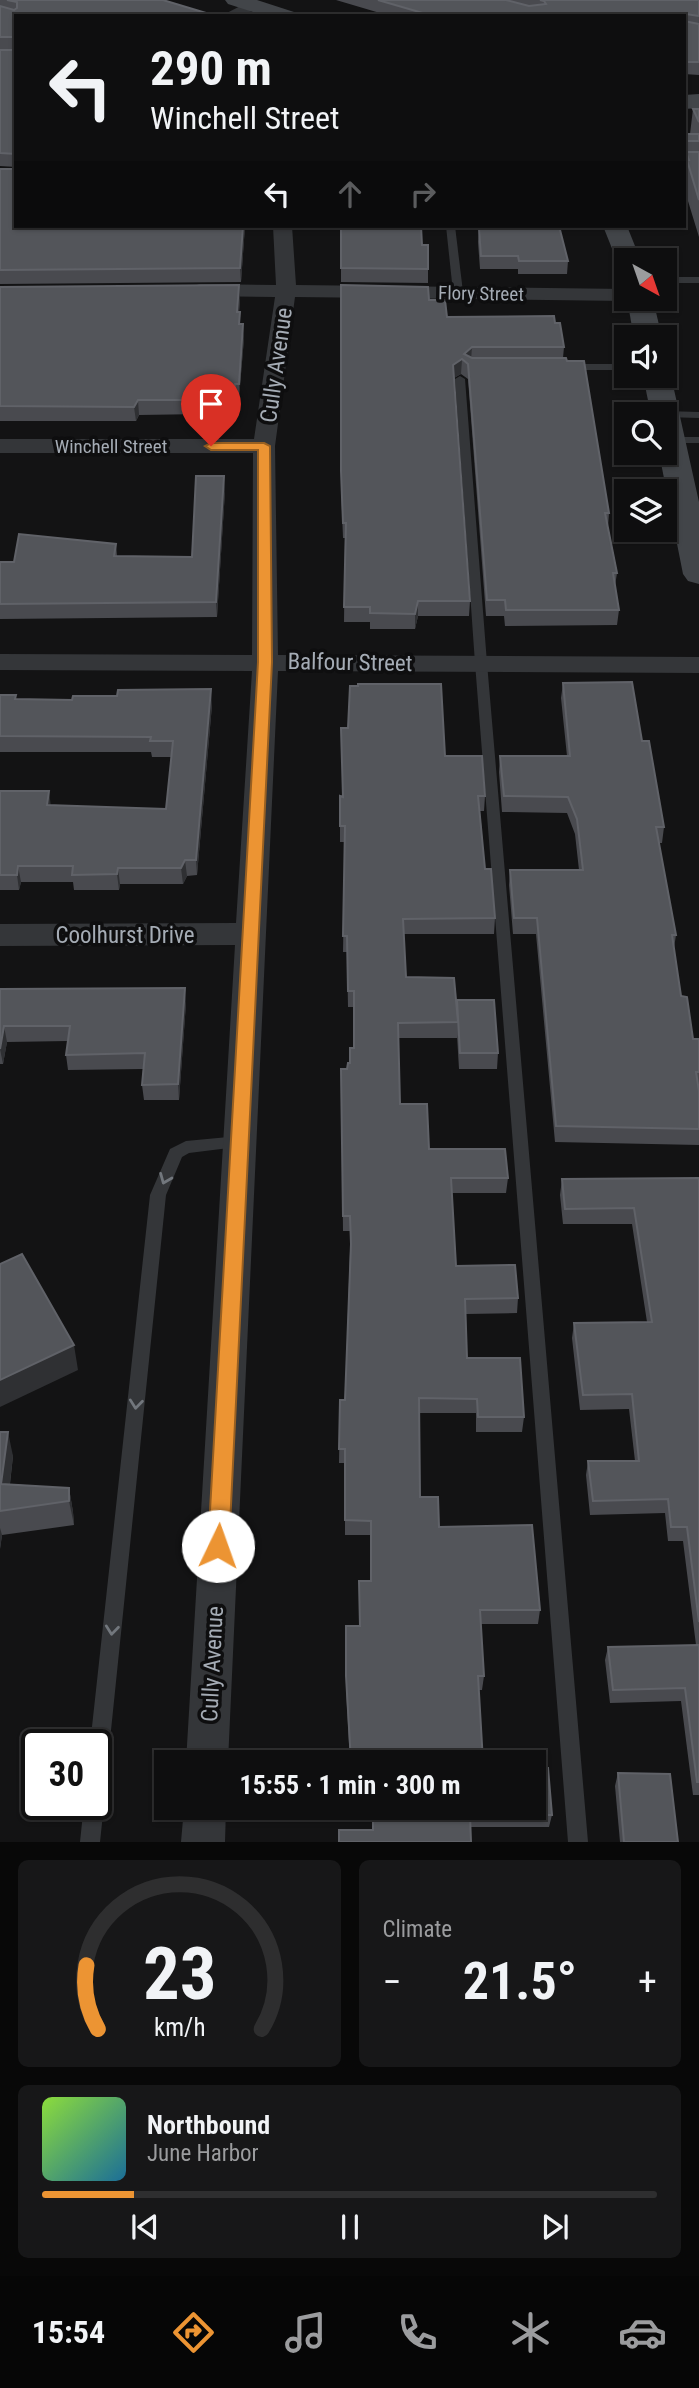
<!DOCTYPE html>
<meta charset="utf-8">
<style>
body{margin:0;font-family:"Roboto Condensed",sans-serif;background:#171718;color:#f1f3f6;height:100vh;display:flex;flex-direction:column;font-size:26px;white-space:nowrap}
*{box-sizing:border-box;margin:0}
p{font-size:23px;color:#9b9c9e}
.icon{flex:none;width:38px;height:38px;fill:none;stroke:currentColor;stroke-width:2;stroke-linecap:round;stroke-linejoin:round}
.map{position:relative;height:1842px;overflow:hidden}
.sheet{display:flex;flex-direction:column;gap:18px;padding:18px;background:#080808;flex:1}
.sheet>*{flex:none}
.guide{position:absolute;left:14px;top:14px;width:672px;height:214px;border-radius:0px;box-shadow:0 2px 5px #0004,0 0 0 2px #2e2e2f;background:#0e0e0f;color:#f1f3f6;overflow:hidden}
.needle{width:46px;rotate:140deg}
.fabs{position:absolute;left:614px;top:248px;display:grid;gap:14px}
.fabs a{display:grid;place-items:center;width:63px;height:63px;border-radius:0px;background:#0e0e0f;box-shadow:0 2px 5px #0004,0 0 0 2px #2e2e2f;font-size:35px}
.speed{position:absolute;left:21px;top:1729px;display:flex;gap:14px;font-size:35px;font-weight:700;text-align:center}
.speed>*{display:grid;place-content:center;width:91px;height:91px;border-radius:50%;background:#0e0e0f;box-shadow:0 2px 5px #0004,0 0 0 2px #2e2e2f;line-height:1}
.speed .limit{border:4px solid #111;border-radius:10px;background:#fff;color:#111}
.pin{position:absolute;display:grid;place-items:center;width:60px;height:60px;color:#fff;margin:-72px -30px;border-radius:50% 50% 50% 0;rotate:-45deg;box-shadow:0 0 7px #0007}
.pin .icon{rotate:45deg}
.me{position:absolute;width:77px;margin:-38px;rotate:3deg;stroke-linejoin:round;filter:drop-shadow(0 0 5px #0008)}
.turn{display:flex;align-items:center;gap:24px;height:147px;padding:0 21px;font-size:32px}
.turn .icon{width:91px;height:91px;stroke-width:2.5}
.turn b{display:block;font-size:49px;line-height:60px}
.lanes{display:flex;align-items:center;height:66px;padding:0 21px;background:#0003;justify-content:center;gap:35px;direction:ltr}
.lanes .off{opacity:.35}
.big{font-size:52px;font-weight:700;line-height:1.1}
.sheet .widget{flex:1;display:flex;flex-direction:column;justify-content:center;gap:10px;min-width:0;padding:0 24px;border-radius:10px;background:#171718}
.sheet .dial{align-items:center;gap:0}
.dial svg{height:182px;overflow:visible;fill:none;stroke:#2e2e2f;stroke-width:7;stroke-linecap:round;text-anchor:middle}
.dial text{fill:#f1f3f6;stroke:none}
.song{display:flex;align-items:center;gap:21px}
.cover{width:84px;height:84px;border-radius:10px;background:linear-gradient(135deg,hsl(90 70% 55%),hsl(200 70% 35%))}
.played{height:7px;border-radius:4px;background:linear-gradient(90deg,#ec9433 15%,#2e2e2f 15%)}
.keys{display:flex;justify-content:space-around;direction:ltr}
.heat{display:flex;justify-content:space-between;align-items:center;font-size:38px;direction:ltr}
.sheet .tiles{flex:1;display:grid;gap:18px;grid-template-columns:1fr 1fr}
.widget:last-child{grid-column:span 2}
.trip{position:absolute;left:154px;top:1750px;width:392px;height:70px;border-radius:0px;background:#0e0e0f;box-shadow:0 2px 5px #0004,0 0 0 2px #2e2e2f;font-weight:700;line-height:70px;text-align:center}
.tabs{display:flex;height:112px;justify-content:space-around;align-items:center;background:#060606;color:#9b9c9e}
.tabs .icon{width:49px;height:49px}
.tabs .on{color:#ec9433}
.tabs b{font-size:32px;color:#f1f3f6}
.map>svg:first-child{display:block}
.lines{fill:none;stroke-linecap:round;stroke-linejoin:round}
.lane{fill:#343639;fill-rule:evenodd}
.street{fill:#343639;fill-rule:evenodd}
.secondary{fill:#424549;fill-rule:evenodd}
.wall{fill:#494a4f}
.shaded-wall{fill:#2f3033}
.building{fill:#53555a;stroke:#606268;stroke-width:2}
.oneway{stroke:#72777d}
.route{fill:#ec9433;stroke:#996021;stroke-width:2}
.labels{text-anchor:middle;stroke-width:7;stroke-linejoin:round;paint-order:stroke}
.far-street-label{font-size:19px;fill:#a5acb5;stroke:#0e0e0f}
.street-label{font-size:23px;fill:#a5acb5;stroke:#0e0e0f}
</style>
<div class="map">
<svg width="699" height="1842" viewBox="0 0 699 1842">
<rect width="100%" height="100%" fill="#131314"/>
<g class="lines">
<!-- lane -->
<g class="lane">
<polygon points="446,226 455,226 463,292 458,295 453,292"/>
<rect x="665" y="277" width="34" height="6"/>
<polygon points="626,364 626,370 568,370 563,367 568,364"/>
<polygon points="460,376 465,379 487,663 588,1842 568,1842 475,663 455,379"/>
<polygon points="665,411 699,412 699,418 665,417 665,415 660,414"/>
<polygon points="699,437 699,443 671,443 666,440 671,437"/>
<polygon points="239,1136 245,1138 247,1142 245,1146 189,1153 182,1157 166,1195 106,1779 103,1786 96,1789 96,1745 90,1745 150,1195 170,1149 186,1141"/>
<polygon points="96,1795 101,1797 104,1804 100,1842 80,1842 84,1804 96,1804"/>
</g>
<!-- street -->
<g class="street">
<path d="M252,0L260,5C249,16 236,16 221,16Z"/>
<polygon points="273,226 292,226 296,285 626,289 626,299 633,299 626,301 295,297 275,446 278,655 699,657 699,673 278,671 228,1762 186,1762 235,945 0,946 0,924 236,923 252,671 0,670 0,654 252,655 253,453 0,453 0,439 254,439 275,297 200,296 193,294 190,290 193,286 200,284 276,285"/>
<polygon points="184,1808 226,1808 225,1842 181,1842"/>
</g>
<!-- secondary -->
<g class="secondary">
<polygon points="225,0 257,0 294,12 297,16 265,16 228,4"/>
<polygon points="699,94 699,108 684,109 684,95"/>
<polygon points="603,226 627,226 641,261 626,261 626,268 619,266"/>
<polygon points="627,299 653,299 662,338 634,338"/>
<polygon points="665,370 671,376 699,502 699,584 688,581 683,574 659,453 665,453 665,415 651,415 643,376 665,376"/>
</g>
</g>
<!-- wall -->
<g class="wall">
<polygon points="0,0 163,0 16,16 16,49 0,49"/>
<polygon points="336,0 699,0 699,75 684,74 684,16 390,16"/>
<polygon points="0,50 16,50 16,167 0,166"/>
<polygon points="693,109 699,109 699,237 684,188 684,134 690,134"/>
<polygon points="0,169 16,226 245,226 241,282 0,284"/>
<polygon points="341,226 422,245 428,269 428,283 341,282"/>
<polygon points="494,226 559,226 568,261 567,274 518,274 518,269 480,269 478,242 479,229 494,229"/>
<polygon points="0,287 240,299 239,312 240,324 244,338 239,398 235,398 233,418 205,418 204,414 139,415 136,421 0,421"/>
<polygon points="429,300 447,317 555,323 564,347 563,358 609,513 608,527 617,573 615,586 619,610 617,625 505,626 504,616 486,616 468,379 461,374 454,378 470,601 469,616 418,616 415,629 370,629 370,622 344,622 345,538 343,538 341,486"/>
<polygon points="225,491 217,617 0,619 0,562 14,562 116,544 117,556 192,557"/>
<polygon points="563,683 642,741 664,827 662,843 659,843 676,935 674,948 681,996 693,1039 699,1039 699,1145 555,1142 536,934 513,934 509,885 510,870 579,870 575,834 567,813 502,812 499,772 500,756 567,756 561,698"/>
<polygon points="0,695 17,699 212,705 197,875 187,876 183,884 120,884 119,890 74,890 73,882 21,882 19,890 0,890 0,791 51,805 166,809 171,757 152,757 151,752 0,752"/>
<polygon points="445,756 485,796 484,811 480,811 485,869 495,918 494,934 403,934 406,977 456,1006 498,1053 497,1069 459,1069 457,1035 457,1038 398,1038 400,1104 429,1149 508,1178 506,1193 452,1193 456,1266 518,1298 517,1313 466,1314 467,1358 524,1417 522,1432 476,1432 476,1413 419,1413 420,1497 439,1527 540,1610 538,1624 481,1624 484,1676 482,1690 478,1690 483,1762 350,1762 346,1689 346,1626 359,1626 370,1581 371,1535 345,1535 345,1463 339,1463 340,1400 345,1400 350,1251 350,1231 343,1231 341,1069 347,1069 350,1063 354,1048 354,1007 348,1007 347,952 343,952 345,842 340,842 340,796"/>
<polygon points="0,989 186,1003 179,1100 144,1100 142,1085 143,1069 68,1070 66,1055 68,1041 7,1042 3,1064 0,1064"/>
<polygon points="699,1178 699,1795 693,1795 681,1701 610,1703 605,1660 608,1647 696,1645 683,1541 668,1541 665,1513 590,1515 586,1475 588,1461 635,1461 629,1409 580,1410 572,1338 574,1323 647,1322 632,1224 563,1224 560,1195 562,1179"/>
<polygon points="0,1432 13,1456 10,1484 69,1488 73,1512 74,1525 2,1535 0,1549"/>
<polygon points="618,1773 678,1842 620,1842 615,1786"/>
<polygon points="373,1808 552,1815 549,1827 470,1827 373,1830"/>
</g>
<!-- shaded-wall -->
<g class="shaded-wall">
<polygon points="687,141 684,164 684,146"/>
<polygon points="243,226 245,226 241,282 240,268"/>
<polygon points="239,285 240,299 238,326 237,312"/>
<polygon points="243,324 244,338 239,398 239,384"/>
<polygon points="472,347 471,361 464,354"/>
<polygon points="462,359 461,374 452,379 453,365"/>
<polygon points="235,384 235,398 233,418 232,403"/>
<polygon points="138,400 139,415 136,421 134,407"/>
<polygon points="224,476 225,491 217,617 216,602"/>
<polygon points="418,601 418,616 415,629 415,614"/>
<polygon points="211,689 212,705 197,875 196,860"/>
<polygon points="49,791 51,807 47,805"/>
<polygon points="185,860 187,876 183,884 181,868"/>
<polygon points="18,866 21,882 19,890 17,875"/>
<polygon points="118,868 120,884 119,890 117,874"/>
<polygon points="185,988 186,1003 179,1100 178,1084"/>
<polygon points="4,1026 7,1042 3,1064 0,1049"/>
<polygon points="74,1345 78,1370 0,1407 0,1380"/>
<polygon points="8,1432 13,1456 7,1508 1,1484"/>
<polygon points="69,1488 73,1512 74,1525 69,1501"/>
<polygon points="0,1528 2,1535 0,1549"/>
</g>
<!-- building -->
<g class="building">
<polygon points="7,0 163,0 216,16 16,16 16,37 0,37 0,6 14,10 17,8 17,2"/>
<polygon points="378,0 506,0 529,6 546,4 544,1 540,0 699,0 699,16 686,14 684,17 684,16 433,16"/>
<polygon points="684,21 699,24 699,62 684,62"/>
<polygon points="0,50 16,50 16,154 0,153"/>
<polygon points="693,109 699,109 699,122"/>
<polygon points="684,134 699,134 699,141 687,141 684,146"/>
<polygon points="686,152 699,152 699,200 687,160 689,160"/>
<polygon points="0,169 16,169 16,226 243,226 240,268 0,270"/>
<polygon points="341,226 421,226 422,245 428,245 428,269 341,268"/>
<polygon points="496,226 559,226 568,261 519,261 518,256 481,256 479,229 496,229"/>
<polygon points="239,285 237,312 240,312 239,324 243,324 239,384 235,384 232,403 204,403 204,400 138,400 134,407 0,406 0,287"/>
<polygon points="341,285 428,287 429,300 445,300 447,317 554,316 555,323 560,323 564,347 472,347 464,354 472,358 566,358 567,361 584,361 609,513 605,513 617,573 613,573 619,610 506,610 505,600 487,600 468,364 462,359 453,365 470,601 418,601 415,614 370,613 370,607 344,607 346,523 343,523 341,471"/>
<polygon points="196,476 224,476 216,602 0,604 0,562 14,562 19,534 116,544 114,556 192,557"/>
<polygon points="632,682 642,741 649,741 664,827 656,827 676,935 672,935 681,996 687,997 693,1039 699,1039 699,1072 696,1072 699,1091 699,1129 556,1126 537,918 514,918 510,870 583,870 577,819 568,797 504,796 500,756 570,756 563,683"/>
<polygon points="358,684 441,684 445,756 482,756 485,796 478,796 485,869 491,869 495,918 403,919 406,977 454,978 458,1022 398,1023 400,1104 427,1104 429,1149 505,1149 508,1178 451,1178 456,1266 515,1265 518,1298 465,1299 467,1358 520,1358 524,1417 478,1417 477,1399 419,1398 420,1497 438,1497 439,1527 532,1525 540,1610 480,1610 484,1676 478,1676 483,1762 351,1762 346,1676 346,1626 360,1626 359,1581 371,1581 371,1521 345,1520 345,1449 339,1449 340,1400 345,1400 351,1244 350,1216 343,1216 341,1069 347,1069 348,1063 350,1063 350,1048 354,1048 354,991 348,991 347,936 343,936 345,826 340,826 340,796 343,797 341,728 348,728 350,686 358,686"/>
<polygon points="211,689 196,860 185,860 181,868 118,868 117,874 72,875 73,866 18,866 17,875 0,875 0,791 49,791 47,805 166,809 173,741 150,741 151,737 0,736 0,695 16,695 15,699 72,700 73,696 117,696 118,690"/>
<polygon points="185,988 178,1084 142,1085 145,1053 66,1055 70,1026 4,1026 0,1049 0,989"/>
<polygon points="457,1000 494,1000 498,1053 460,1053"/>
<polygon points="699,1178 699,1622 687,1527 671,1527 668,1499 593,1501 588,1461 639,1461 632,1394 583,1395 574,1323 652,1322 634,1208 565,1209 562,1179"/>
<polygon points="22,1254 74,1345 0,1380 0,1264"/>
<polygon points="0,1432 8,1432 1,1484 69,1488 69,1501 0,1511"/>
<polygon points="699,1645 699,1782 697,1782 685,1688 613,1690 608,1647"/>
<polygon points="534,1768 548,1768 552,1815 470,1815 471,1842 339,1842 339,1830 373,1830 373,1808 534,1808"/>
<polygon points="618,1773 670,1774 678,1842 624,1842"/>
</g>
<!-- one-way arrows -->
<defs><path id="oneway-chevron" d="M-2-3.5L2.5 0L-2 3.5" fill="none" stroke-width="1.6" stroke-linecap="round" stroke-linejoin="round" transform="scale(1.75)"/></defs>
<g class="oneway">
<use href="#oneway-chevron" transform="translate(165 1179) rotate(112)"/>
<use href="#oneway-chevron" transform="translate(136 1404) rotate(96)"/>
<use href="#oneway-chevron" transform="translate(112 1630) rotate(96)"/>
</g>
<!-- route -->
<polygon class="route" points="264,443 270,446 272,662 229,1546 225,1553 218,1556 211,1553 208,1546 258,662 258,450 211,450 205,446 211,443"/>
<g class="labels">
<!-- far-street labels -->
<g class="far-street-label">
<text transform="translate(481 293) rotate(1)" y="7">Flory Street</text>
<text x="111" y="453">Winchell Street</text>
</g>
<!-- street labels -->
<g class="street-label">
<text transform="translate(276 365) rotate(-82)" y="8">Cully Avenue</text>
<text transform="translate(350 662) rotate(1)" y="8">Balfour Street</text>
<text x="125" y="943">Coolhurst Drive</text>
<text transform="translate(212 1664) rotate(-87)" y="8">Cully Avenue</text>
</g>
</g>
</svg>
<div class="fabs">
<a><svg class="needle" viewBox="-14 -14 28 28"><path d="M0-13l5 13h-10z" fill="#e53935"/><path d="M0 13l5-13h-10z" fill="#9b9c9e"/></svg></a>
<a><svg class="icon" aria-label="sound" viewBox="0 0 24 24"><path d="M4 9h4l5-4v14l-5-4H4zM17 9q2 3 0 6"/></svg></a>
<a><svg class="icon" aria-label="search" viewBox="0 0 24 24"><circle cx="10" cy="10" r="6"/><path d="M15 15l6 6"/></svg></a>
<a><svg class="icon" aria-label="layers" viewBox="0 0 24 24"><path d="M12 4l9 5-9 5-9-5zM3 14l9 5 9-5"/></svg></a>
</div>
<div class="speed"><div class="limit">30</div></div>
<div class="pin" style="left:211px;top:446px;background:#d93025"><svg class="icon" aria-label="arrive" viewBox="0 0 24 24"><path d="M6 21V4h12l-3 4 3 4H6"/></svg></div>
<svg class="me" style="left:218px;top:1546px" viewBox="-20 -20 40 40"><circle r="19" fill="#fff"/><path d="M0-13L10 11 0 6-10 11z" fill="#ec9433"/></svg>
<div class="trip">15:55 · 1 min · 300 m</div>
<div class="guide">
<div class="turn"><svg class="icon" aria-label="left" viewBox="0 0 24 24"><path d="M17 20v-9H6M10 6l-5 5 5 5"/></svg><div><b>290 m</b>Winchell Street</div></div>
<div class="lanes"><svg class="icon" aria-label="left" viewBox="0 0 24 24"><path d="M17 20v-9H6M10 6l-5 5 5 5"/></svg><svg class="icon off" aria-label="ahead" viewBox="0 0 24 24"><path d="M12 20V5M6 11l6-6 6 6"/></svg><svg class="icon off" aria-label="right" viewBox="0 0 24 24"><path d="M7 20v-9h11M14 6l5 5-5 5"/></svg></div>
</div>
</div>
<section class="sheet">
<div class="tiles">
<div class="widget dial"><svg viewBox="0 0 100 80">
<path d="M14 69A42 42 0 1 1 86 69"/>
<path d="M14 69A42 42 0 0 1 9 41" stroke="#ec9433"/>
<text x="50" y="56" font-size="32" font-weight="700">23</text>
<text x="50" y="72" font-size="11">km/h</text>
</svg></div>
<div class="widget"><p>Climate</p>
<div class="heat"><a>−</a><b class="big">21.5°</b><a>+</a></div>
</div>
<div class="widget">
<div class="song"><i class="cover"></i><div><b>Northbound</b><p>June Harbor</p></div></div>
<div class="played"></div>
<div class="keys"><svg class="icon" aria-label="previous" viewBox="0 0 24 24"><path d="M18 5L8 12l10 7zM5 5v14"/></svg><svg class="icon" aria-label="pause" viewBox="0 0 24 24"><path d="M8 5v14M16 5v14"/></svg><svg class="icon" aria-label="next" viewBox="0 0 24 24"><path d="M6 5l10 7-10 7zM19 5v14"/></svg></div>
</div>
</div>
</section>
<nav class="tabs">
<b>15:54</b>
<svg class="icon on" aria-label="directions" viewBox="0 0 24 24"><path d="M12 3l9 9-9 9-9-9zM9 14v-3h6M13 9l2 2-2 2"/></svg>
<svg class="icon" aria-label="music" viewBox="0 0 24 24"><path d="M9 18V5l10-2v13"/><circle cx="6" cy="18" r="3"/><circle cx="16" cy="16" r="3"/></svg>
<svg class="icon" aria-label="phone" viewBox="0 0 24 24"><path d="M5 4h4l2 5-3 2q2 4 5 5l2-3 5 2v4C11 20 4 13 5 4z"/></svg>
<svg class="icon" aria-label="climate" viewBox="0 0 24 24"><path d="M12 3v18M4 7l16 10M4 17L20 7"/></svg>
<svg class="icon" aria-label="car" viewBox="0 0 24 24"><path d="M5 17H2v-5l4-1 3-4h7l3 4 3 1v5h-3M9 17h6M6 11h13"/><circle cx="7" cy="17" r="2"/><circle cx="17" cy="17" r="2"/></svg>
</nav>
